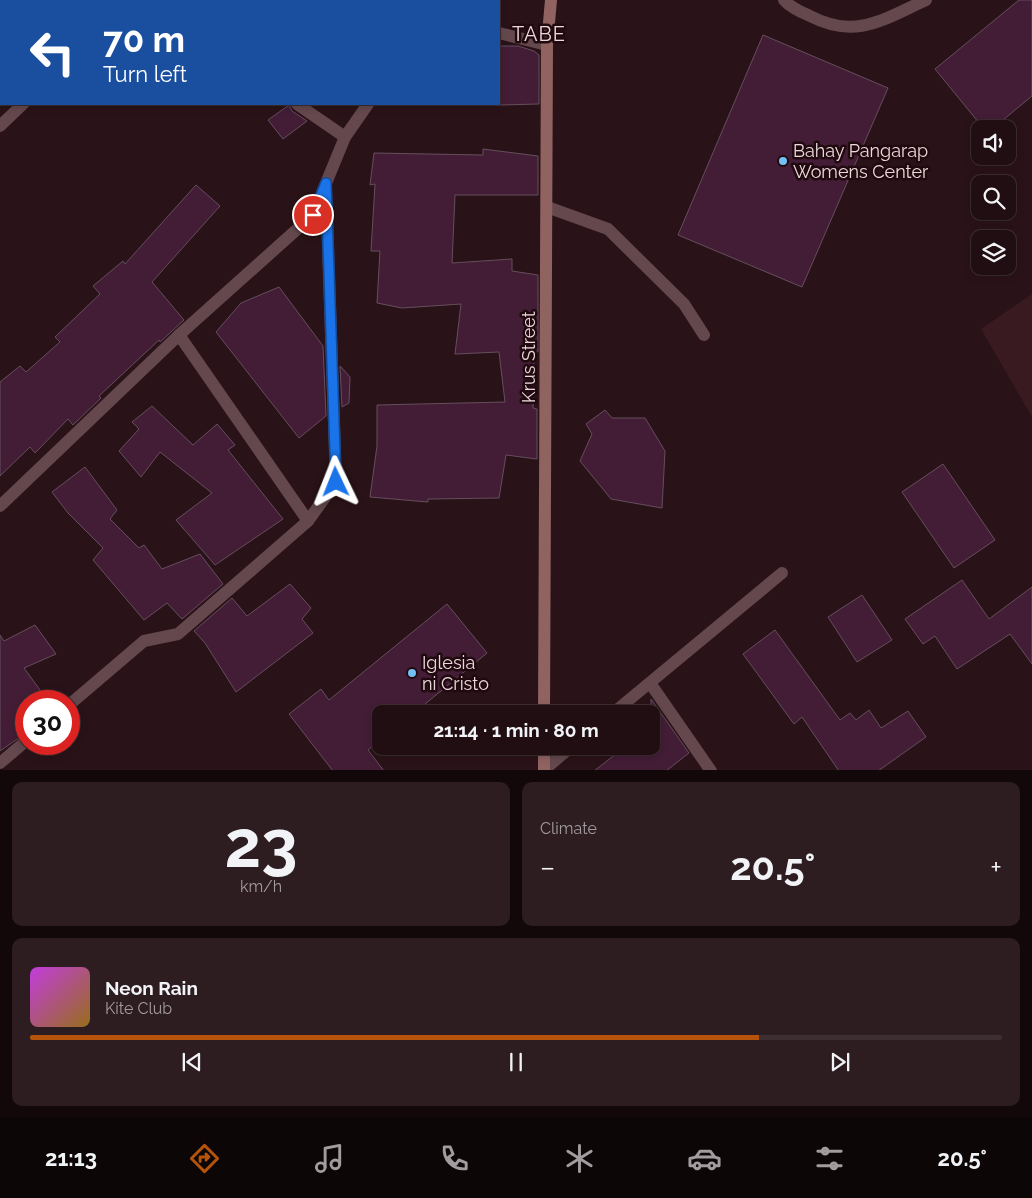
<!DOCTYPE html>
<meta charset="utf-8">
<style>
body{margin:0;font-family:Raleway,sans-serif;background:#2d1c20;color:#f1f3f6;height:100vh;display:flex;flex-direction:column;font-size:19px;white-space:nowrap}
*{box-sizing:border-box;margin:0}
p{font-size:16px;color:#a29c9f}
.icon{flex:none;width:28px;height:28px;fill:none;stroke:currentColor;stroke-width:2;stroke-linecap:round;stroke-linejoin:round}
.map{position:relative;height:770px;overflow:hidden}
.panel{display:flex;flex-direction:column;gap:12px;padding:12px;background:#12080a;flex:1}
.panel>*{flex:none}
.banner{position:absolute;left:0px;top:0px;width:500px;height:105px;box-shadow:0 2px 8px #0003,0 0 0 1px #3d2e32;background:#1a4fa0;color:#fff;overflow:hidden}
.tools{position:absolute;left:971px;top:120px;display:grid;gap:10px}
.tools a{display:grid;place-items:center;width:45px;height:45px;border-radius:10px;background:#200e12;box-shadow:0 2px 8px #0003,0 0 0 1px #3d2e32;font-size:25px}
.speed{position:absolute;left:15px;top:690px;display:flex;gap:10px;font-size:25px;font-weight:700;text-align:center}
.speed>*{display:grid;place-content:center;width:65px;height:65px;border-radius:50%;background:#200e12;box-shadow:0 2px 8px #0003,0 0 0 1px #3d2e32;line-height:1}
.speed .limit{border:8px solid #d22;background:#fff;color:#111}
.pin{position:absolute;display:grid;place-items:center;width:42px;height:42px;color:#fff;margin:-21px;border:2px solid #fff;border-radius:50%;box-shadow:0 1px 5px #0007}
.me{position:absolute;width:55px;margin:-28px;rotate:358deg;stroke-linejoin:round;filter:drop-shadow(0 0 4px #0008)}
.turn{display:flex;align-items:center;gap:18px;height:105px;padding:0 20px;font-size:22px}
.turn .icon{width:65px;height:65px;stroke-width:2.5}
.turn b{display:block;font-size:35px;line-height:42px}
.big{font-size:38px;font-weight:700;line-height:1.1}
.panel .tile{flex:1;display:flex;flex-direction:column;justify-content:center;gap:8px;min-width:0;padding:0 18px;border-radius:10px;background:#2d1c20}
.panel .dial{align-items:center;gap:0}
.dial b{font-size:65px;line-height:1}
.song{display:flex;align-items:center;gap:15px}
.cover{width:60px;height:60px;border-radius:8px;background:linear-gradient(135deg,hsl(290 70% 55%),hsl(40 70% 35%))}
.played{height:5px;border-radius:2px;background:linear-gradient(90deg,#b45309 75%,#3d2e32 75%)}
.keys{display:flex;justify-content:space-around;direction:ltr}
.heat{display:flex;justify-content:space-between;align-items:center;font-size:28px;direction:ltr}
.panel .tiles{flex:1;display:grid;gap:12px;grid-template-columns:1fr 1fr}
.tile:last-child{grid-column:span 2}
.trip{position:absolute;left:372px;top:705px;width:288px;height:50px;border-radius:10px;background:#200e12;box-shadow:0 2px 8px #0003,0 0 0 1px #3d2e32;font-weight:700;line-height:50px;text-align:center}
.menu{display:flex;height:80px;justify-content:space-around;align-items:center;background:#0d0607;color:#a29c9f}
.menu .icon{width:35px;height:35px}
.menu .active{color:#b45309}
.menu b{font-size:22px;color:#f1f3f6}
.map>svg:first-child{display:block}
.built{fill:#391a21}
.building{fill:#431d36;stroke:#654e5c}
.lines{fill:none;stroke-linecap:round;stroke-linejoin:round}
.service{stroke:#64484d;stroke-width:12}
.minor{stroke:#64484d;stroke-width:12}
.secondary{stroke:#906361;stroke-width:12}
.route-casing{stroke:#114b97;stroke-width:12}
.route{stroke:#1a73e8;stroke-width:9}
.poi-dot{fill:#74c0f6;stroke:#200a0f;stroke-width:2}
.labels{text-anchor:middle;stroke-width:5;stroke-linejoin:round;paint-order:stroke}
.poi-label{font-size:18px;fill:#ead9db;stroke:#200a0f;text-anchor:start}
.street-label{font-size:18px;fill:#ead9db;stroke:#200a0f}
.quarter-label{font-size:20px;letter-spacing:1px;fill:#ead9db;stroke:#200a0f}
</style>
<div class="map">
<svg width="1032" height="771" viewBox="0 0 1032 771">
<rect width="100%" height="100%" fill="#2a1318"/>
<!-- built -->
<polygon class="built" points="1032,294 1032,417 981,329"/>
<!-- building -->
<g class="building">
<polygon points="1019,0 1032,0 1032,96 992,129 984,129 935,69"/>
<polygon points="763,35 888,88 802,287 678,235"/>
<polygon points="499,46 518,46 534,51 539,55 539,104 499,105"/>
<polygon points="289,105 292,111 307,121 283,139 268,120"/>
<polygon points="483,149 538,156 538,195 455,195 452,263 512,259 512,271 538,275 538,352 534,352 533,408 537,409 537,459 506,455 499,498 428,499 428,502 370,497 377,446 377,405 505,402 499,352 455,354 461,304 402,308 377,303 380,251 371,251 375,184 370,185 374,153 483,155"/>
<polygon points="196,185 220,206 152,282 184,320 160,342 159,340 99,396 101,398 73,425 68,419 35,453 30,447 0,476 0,382 20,366 26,372 60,342 55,337 100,294 93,286 123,261 125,264"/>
<polygon points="279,287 323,346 326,416 299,438 216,332 241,303"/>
<polygon points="340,366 350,377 349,403 342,407"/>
<polygon points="152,406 193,445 217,424 235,445 228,450 283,519 215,565 176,520 212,493 160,452 141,477 119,451 139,429 132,422"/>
<polygon points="605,410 612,418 645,418 665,451 662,508 611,499 580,461 592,434 586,424"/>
<polygon points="943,464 995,540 954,568 902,492"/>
<polygon points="85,467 117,510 110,519 139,548 144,545 162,569 200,554 223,584 182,619 167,603 144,620 93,560 103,548 68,513 52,492"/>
<polygon points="962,580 989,619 1032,587 1032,664 1010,634 957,669 935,636 923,644 905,619"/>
<polygon points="290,584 311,608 302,619 313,633 236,692 205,643 194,631 232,598 247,616"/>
<polygon points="862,595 892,640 857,662 828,617"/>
<polygon points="447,604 487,653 413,714 381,714 381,739 368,750 384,771 333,771 289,714 321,689 329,700"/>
<polygon points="35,625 56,654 24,668 48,701 26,701 26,733 0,751 0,635 4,641"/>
<polygon points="775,630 840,720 850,713 856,720 869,710 881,728 908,711 926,737 878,771 839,771 802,717 794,724 743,654"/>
<polygon points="651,699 689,753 666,771 594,771 626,746 651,746"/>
</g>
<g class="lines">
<!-- service -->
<g class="service">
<path d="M784,0C791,8 801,12 810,16C856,40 884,19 926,0"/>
<polyline points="547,207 608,229 684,304 704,335"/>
</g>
<!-- minor -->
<g class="minor">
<polyline points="182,0 183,1"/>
<polyline points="130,1 132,0"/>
<polyline points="499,33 547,45"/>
<polyline points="297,104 345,137"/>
<polyline points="0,126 23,104"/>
<polyline points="0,506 179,335"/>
<polyline points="308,521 336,482 326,188"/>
<polyline points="650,683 711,771"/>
<polyline points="69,705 144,641 178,634 308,521 179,335 313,215 345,137 368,104"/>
<polyline points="612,714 782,573"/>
<polyline points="0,763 26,741"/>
<polyline points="544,770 572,746"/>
</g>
<!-- secondary -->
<g class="secondary">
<polyline points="544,714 547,45 551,0"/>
<polyline points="544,771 544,746"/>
</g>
</g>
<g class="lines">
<defs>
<polyline id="route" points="313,215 326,183 336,482"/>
</defs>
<!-- route casing -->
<use href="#route" class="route-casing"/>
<!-- route -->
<use href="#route" class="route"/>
</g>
<!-- markers -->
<g class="poi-dot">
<circle cx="783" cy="161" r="5"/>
<circle cx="412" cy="673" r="5"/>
</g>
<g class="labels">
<!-- poi labels -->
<g class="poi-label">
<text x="793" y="157">Bahay Pangarap<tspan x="793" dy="21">Womens Center</tspan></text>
<text x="422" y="669">Iglesia<tspan x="422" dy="21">ni Cristo</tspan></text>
</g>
<!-- street labels -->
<g class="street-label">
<text transform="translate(529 357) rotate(-90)" y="6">Krus Street</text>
</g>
<!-- quarter labels -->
<g class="quarter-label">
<text x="539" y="41">TABE</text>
</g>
</g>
</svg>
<div class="tools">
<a><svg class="icon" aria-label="sound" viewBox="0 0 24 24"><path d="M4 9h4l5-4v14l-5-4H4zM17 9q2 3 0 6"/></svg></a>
<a><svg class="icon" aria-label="search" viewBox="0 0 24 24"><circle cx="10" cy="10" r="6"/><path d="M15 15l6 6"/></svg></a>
<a><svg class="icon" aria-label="layers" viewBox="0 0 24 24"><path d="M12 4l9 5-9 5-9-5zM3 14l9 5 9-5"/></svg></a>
</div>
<div class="speed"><div class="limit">30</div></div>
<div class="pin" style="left:313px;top:215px;background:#d93025"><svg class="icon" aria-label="arrive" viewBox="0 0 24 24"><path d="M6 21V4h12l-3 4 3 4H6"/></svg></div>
<svg class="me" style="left:336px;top:482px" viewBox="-20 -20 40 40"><path d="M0-17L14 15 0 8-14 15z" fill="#1a73e8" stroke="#fff" stroke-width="4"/></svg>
<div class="trip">21:14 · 1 min · 80 m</div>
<div class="banner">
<div class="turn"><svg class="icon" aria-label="left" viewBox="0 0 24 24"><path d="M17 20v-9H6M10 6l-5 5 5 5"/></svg><div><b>70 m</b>Turn left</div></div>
</div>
</div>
<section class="panel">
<div class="tiles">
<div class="tile dial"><b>23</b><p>km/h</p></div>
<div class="tile"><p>Climate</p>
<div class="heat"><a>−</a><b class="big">20.5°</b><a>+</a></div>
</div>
<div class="tile">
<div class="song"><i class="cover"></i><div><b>Neon Rain</b><p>Kite Club</p></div></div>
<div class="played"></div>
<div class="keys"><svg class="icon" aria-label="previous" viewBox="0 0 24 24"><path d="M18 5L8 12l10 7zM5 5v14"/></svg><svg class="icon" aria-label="pause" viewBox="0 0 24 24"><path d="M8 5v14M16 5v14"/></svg><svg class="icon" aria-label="next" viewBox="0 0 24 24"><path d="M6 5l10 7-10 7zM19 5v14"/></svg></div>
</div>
</div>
</section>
<nav class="menu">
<b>21:13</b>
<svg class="icon active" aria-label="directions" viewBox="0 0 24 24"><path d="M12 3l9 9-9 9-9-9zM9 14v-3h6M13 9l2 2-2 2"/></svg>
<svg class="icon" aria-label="music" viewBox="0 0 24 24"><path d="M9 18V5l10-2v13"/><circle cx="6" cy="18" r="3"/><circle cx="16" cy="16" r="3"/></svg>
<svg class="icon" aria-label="phone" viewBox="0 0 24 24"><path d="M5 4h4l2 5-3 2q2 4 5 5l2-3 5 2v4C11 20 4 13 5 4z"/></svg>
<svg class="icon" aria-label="climate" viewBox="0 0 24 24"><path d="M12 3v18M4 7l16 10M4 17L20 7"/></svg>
<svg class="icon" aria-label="car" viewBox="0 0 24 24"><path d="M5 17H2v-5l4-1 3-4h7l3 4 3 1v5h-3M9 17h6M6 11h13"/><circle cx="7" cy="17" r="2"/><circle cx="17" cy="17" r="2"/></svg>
<svg class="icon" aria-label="filters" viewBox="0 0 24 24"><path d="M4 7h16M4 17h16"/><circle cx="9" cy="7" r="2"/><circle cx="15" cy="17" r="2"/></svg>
<b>20.5°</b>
</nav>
